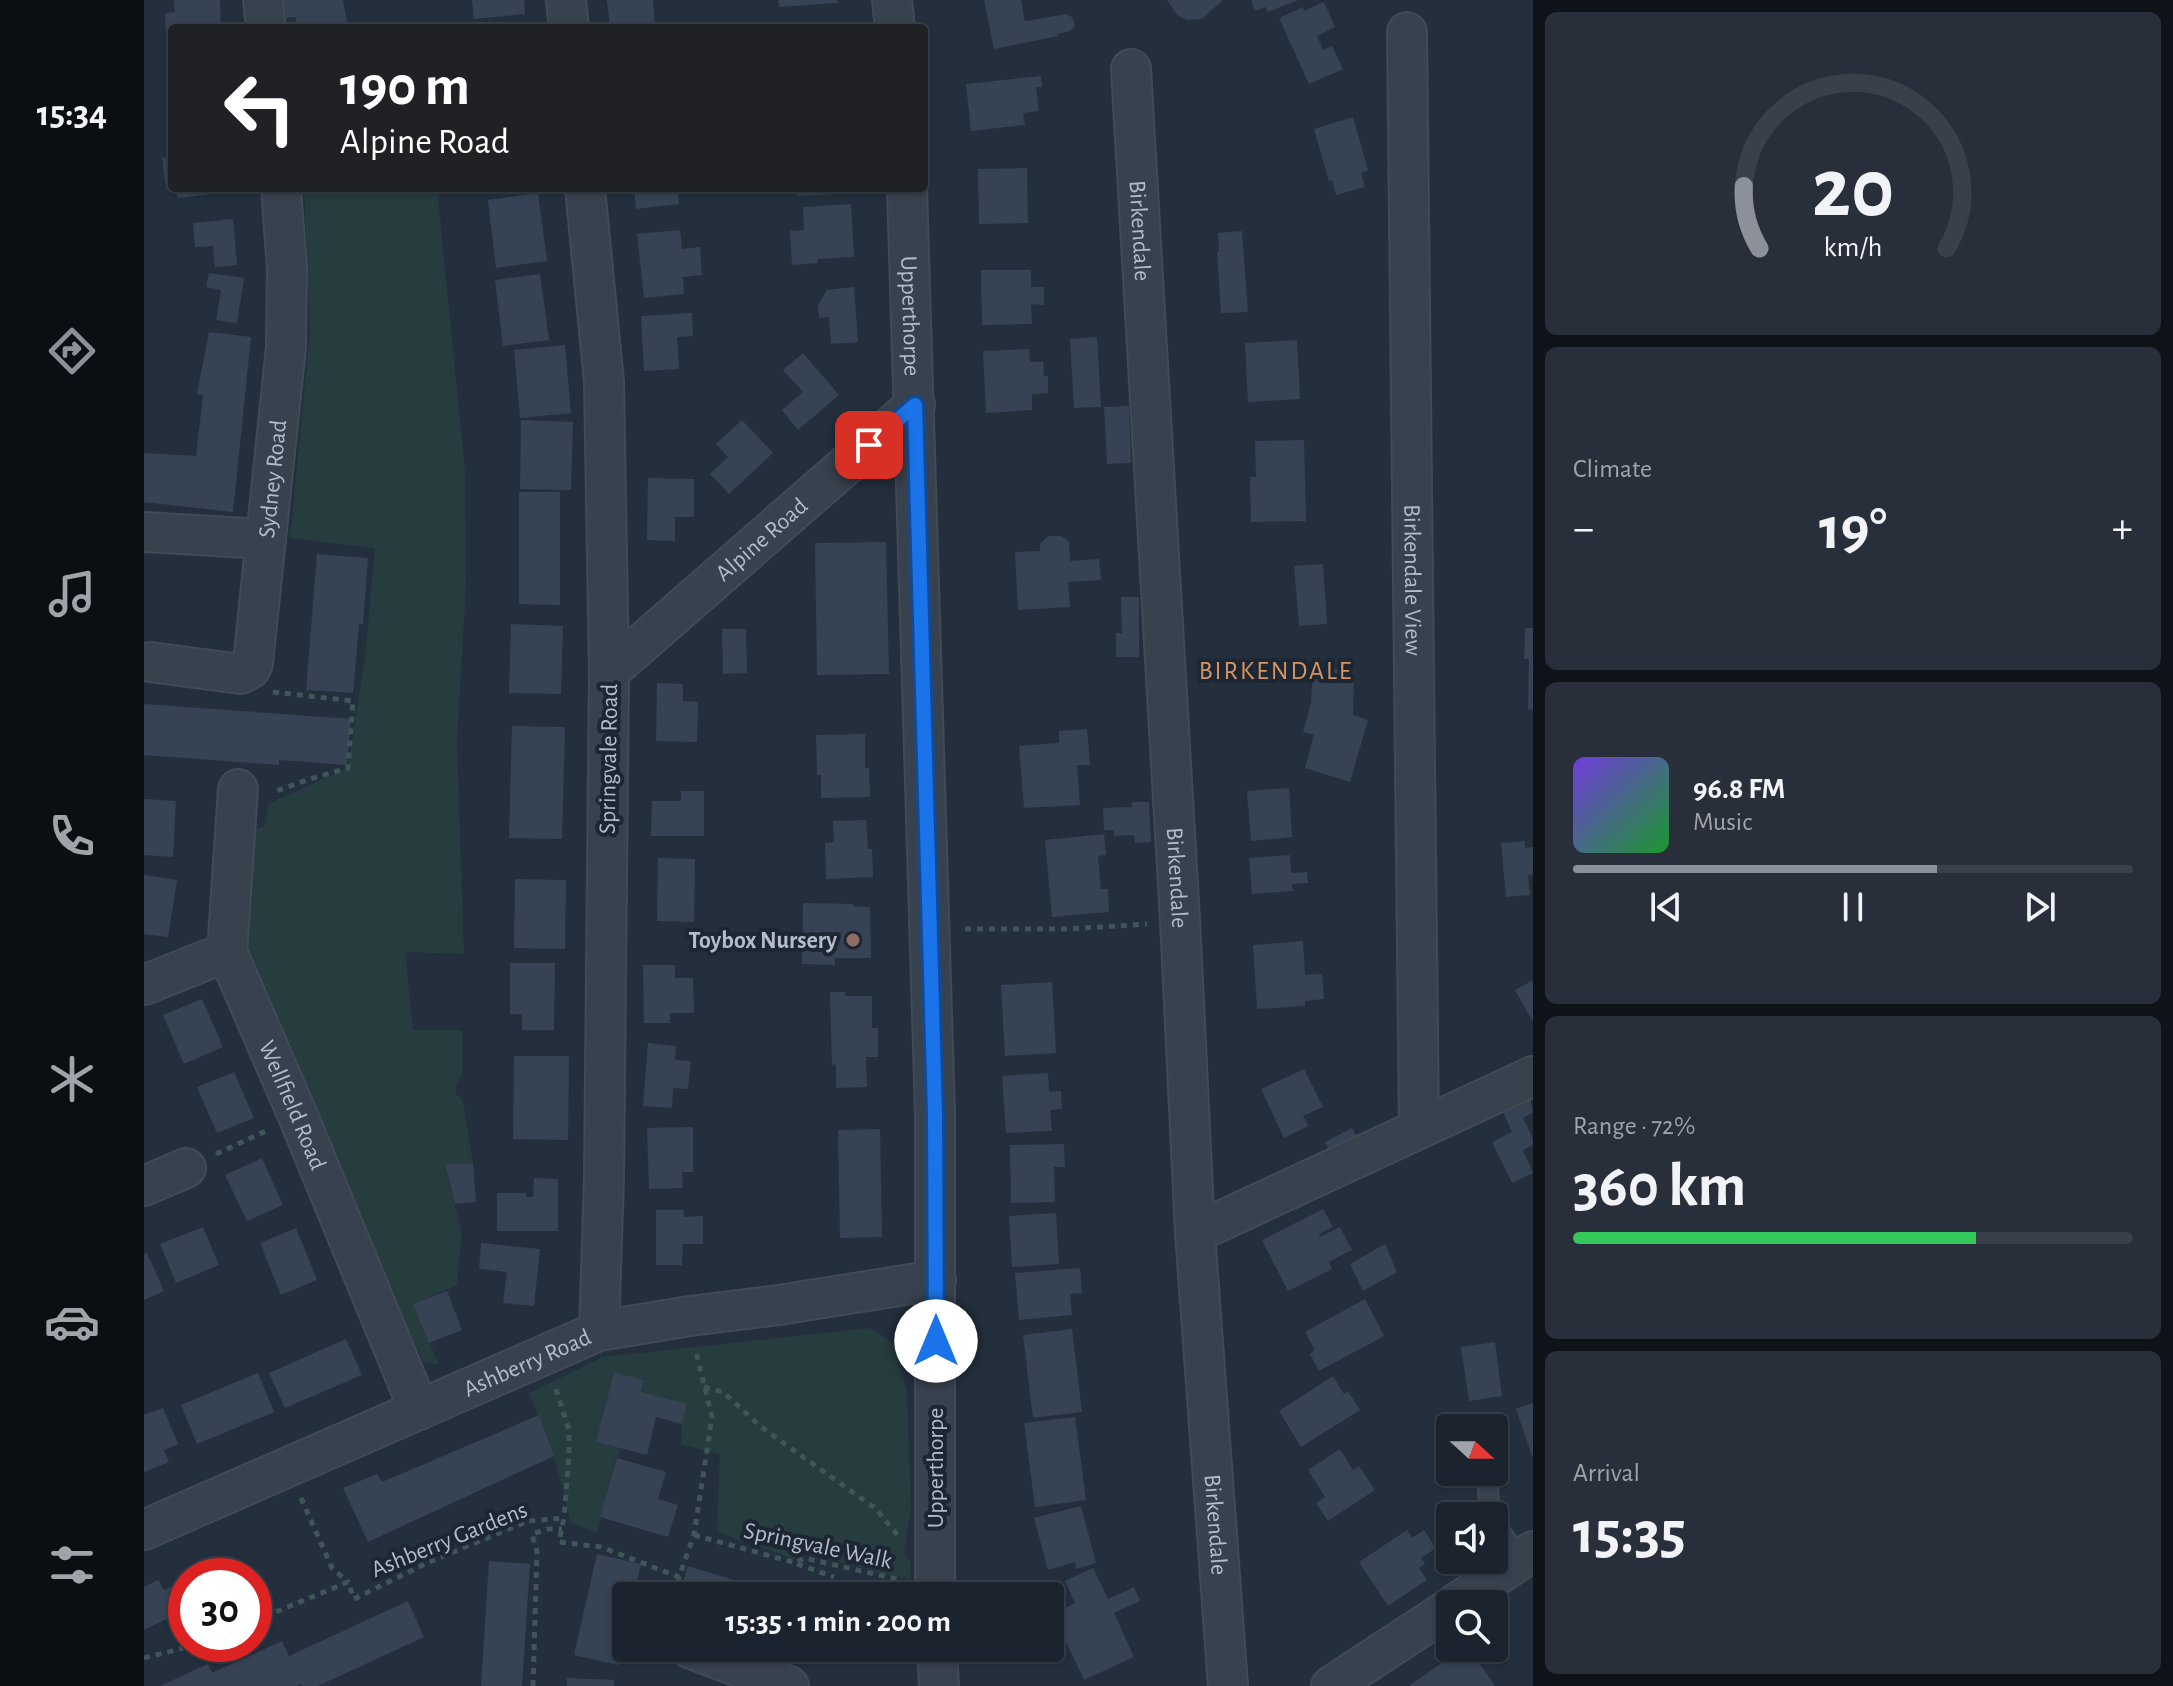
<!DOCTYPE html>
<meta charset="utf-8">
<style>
body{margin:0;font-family:"Alegreya Sans",sans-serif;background:#282f3a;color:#f1f3f6;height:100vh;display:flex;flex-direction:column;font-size:30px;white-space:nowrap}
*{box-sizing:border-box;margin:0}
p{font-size:26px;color:#a0a4aa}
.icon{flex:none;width:44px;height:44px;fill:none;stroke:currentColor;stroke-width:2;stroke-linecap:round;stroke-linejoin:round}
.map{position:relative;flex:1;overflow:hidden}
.sheet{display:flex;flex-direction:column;gap:12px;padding:12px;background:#0f1319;width:640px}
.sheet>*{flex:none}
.top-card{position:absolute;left:24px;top:24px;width:760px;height:168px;border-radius:8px;box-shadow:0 2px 6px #0004,0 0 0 2px #39404a;background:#202124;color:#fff;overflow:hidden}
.needle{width:52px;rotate:111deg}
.tools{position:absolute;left:1292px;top:1414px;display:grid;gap:16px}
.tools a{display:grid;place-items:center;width:72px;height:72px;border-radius:8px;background:#1b232e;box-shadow:0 2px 6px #0004,0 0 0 2px #39404a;font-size:40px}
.speed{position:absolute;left:24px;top:1558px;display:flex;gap:16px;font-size:40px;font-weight:700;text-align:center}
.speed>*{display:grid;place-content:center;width:104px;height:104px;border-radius:50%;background:#1b232e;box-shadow:0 2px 6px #0004,0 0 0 2px #39404a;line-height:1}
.speed .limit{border:12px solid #d22;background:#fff;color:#111}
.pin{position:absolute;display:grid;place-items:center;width:68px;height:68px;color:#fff;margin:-34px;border-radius:16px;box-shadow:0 4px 12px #0006}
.me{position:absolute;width:88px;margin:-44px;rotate:0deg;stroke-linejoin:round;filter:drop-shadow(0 0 6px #0008)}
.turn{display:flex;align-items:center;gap:28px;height:168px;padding:0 40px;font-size:36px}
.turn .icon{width:104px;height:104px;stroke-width:2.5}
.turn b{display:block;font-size:56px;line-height:68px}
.big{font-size:60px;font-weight:700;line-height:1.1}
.sheet .card{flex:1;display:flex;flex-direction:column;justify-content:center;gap:12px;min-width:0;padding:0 28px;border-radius:12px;background:#282f3a}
.sheet .dial{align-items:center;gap:0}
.dial svg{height:208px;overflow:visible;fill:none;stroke:#39404a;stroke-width:7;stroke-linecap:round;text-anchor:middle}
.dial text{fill:#f1f3f6;stroke:none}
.song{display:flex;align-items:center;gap:24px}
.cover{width:96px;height:96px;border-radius:12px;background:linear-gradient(135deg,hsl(260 70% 55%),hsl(130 70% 35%))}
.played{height:8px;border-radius:4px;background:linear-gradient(90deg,#8c9099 65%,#39404a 65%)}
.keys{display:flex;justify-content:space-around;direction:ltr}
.heat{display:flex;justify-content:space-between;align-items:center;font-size:44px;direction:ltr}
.charge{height:12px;border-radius:6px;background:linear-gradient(90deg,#34c759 72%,#39404a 0)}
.trip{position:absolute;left:468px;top:1582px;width:452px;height:80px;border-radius:8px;background:#1b232e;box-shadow:0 2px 6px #0004,0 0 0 2px #39404a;font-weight:700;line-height:80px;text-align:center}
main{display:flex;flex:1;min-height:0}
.dock{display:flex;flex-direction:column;width:144px;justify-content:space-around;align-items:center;background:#0b0e12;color:#a0a4aa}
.dock .icon{width:56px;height:56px}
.dock .active{color:#8c9099}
.dock b{font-size:36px;color:#f1f3f6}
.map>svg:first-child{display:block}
.green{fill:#263c3f}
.building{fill:#364354}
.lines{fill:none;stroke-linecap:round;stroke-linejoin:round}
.lane-casing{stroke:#414a57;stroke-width:22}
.street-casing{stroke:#414a57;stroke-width:42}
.path{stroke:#3f5557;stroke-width:5;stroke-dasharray:6 6;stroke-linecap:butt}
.lane{stroke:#38414e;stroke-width:18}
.street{stroke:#38414e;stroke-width:38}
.route-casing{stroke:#114b97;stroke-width:20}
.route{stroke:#1a73e8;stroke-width:14}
.education-dot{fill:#8d6e63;stroke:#1d2633;stroke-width:3}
.labels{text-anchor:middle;stroke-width:8;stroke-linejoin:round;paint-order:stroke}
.street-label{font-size:24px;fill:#b4bcc9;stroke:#1d2633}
.poi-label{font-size:24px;font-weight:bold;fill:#b4bcc9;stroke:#1d2633;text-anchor:end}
.neighbourhood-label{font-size:26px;letter-spacing:2px;fill:#d59563;stroke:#1d2633}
</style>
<main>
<nav class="dock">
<b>15:34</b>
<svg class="icon active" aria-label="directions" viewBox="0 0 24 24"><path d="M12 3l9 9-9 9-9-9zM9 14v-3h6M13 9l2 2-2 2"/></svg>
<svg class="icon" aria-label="music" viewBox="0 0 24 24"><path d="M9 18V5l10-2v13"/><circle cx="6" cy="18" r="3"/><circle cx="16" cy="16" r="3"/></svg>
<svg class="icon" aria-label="phone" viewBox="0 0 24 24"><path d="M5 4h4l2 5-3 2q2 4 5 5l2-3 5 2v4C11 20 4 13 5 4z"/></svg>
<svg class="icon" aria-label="climate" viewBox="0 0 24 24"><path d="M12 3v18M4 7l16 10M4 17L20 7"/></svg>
<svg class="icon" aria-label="car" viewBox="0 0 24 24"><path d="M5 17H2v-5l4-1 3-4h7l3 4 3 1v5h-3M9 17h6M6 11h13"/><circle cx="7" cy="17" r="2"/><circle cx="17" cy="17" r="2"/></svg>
<svg class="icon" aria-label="filters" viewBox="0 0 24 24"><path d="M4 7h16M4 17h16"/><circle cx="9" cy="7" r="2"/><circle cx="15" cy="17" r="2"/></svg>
</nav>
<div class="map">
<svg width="1389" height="1686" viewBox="0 0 1389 1686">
<rect width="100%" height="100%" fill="#242f3e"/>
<!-- green -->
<g class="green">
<polygon points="160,188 293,188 321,470 322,586 313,742 320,954 261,952 269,1030 318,1030 318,1075 312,1086 312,1094 319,1101 329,1164 301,1165 318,1233 313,1285 270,1304 295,1365 279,1361 263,1329 100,956 107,830 121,826 124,804 204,768 221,657 231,548 146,538 166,330"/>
<polygon points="726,1328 750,1344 763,1391 767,1509 760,1552 766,1561 767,1580 656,1552 650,1559 573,1532 576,1454 537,1444 538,1424 497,1392 500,1380 470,1372 452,1442 478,1449 472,1458 453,1533 427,1523 410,1456 385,1393 459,1357"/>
</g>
<!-- building -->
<g class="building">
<polygon points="30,0 76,0 77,28 28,28 28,36 22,36 21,13 31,12"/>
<polygon points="140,0 199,0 204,28 152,28 152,17 142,18"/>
<polygon points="328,0 380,0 381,14 330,19"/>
<polygon points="463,0 509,0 511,28 466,28"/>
<polygon points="634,0 693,0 693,3 635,7"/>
<polygon points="840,0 877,0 881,21 923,14 929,18 931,26 926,31 913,34 914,36 850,49"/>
<polygon points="1023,0 1079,0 1058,19 1043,20 1033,15"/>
<polygon points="1107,0 1154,0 1124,12 1122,7 1111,11"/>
<polygon points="1180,2 1191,27 1173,36 1179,50 1188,46 1199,69 1165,84 1135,18 1159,7 1160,11"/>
<polygon points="897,76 898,87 892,87 895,111 879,113 881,125 827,131 822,84"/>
<polygon points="1209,117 1224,170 1217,173 1221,187 1192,195 1188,180 1185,181 1170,129"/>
<polygon points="28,157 28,189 22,189 18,158"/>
<polygon points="883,168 884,223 835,224 834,169"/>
<polygon points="33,188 84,188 84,192 34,198"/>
<polygon points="490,188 533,188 535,204 492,209"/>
<polygon points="654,188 708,188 708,193 654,196"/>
<polygon points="394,193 403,261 352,268 344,200"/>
<polygon points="707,204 710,257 674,259 674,263 648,265 646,231 660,230 659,207"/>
<polygon points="89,219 93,265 71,267 69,246 51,247 49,223"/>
<polygon points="536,230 538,249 556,247 558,275 539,277 540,294 500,298 493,234"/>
<polygon points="1098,231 1104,312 1077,313 1073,252 1075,252 1074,233"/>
<polygon points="837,270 887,270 887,287 900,287 900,305 887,304 888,324 838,325"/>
<polygon points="65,273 100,278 93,323 72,320 77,290 62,287"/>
<polygon points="396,274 405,340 359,346 351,280"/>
<polygon points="710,287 714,342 687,344 685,317 675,318 674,305 683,290"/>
<polygon points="548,313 549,336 533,337 535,369 500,371 497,316"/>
<polygon points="65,332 107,337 89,512 0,502 0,453 52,456 59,395 53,394"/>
<polygon points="953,337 957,407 930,408 926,339"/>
<polygon points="1153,340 1156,399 1104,402 1101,343"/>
<polygon points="421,345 427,413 376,418 370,350"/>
<polygon points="885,349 886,362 899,362 900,376 904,376 904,393 888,394 888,410 842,413 839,351"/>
<polygon points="659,353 695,395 654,430 638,410 659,392 639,370"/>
<polygon points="985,406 987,463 963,464 960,407"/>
<polygon points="377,420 429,422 427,490 376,489"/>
<polygon points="598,420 629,453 585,494 566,474 584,457 572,444"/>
<polygon points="1160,440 1162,521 1107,522 1106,477 1112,477 1111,441"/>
<polygon points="504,478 550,479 550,517 531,517 531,541 503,540"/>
<polygon points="375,492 416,492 416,605 375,604"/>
<polygon points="904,536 917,536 925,542 926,561 955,559 957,580 924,582 926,607 874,610 871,552 896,551 896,544"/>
<polygon points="742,542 745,674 673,675 671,543"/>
<polygon points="173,554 224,558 219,624 215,624 209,693 162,690"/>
<polygon points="1179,564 1183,624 1155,626 1150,566"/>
<polygon points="977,597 995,597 995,657 972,657 972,633 978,633"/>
<polygon points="367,624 419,626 417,694 365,693"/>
<polygon points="1381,628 1389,628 1389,710 1384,709 1385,659 1380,659"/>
<polygon points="578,629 602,629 603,673 579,674"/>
<polygon points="1169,668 1210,670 1209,715 1224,720 1206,782 1161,768 1170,735 1159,732 1167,703"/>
<polygon points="513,683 539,684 539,701 554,702 553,742 512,741"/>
<polygon points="0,704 207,719 203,765 135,760 135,765 0,755"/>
<polygon points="368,726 421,727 418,839 365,838"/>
<polygon points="943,729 946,765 933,765 936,805 880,808 875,746 915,743 915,731"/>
<polygon points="721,734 721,768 725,768 726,797 677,798 677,775 673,775 672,735"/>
<polygon points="1145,788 1148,837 1107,841 1103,791"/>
<polygon points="537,791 560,791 560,836 507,836 508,801 537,801"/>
<polygon points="0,799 32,801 29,857 0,855"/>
<polygon points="988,802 1005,802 1007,842 991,843 990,835 970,836 970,830 960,830 959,808 988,807"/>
<polygon points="722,820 724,849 728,849 729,877 682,879 681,843 690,842 689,821"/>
<polygon points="960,834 962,855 954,856 957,889 964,889 965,912 908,917 901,840"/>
<polygon points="1381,841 1381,848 1389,847 1389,874 1384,875 1386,895 1362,897 1357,843"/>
<polygon points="1146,855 1147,873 1163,872 1164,883 1148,884 1149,891 1108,894 1105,858"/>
<polygon points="514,858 551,859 550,922 513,921"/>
<polygon points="0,875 33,880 24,937 0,934"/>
<polygon points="371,879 422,880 421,949 370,948"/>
<polygon points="659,903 709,904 709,906 726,907 727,958 691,958 691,965 658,964"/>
<polygon points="1159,941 1161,975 1178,974 1180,999 1161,1001 1161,1006 1113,1009 1109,945"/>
<polygon points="366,963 411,963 410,1030 378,1030 378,1014 366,1014"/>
<polygon points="499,965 531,965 531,978 549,978 550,1013 526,1013 526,1023 500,1023"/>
<polygon points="1389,980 1389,1022 1371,990"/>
<polygon points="908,982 912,1053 861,1056 857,985"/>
<polygon points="686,992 701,992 701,996 728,996 728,1028 734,1028 734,1057 722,1057 723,1087 692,1088 692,1064 688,1065"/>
<polygon points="58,999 79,1047 40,1064 19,1015"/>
<polygon points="504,1043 532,1046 531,1060 547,1061 544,1089 529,1088 528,1108 499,1106"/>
<polygon points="370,1056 425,1056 424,1140 369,1139"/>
<polygon points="1160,1069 1179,1107 1159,1116 1164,1126 1140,1138 1117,1089"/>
<polygon points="90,1072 110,1118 73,1133 53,1087"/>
<polygon points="904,1073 905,1092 917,1091 918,1109 906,1110 908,1131 862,1133 858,1076"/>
<polygon points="1386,1099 1389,1112 1379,1118 1389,1139 1389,1145 1379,1150 1389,1173 1368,1183 1348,1142 1368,1132 1359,1112"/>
<polygon points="549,1127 549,1172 538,1172 539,1188 505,1189 503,1128"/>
<polygon points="1208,1128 1217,1146 1190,1159 1181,1142"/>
<polygon points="736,1129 738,1237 696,1238 694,1130"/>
<polygon points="920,1144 921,1167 910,1167 911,1202 867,1203 866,1145"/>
<polygon points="118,1158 139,1205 103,1221 81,1175"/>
<polygon points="301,1164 329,1164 332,1202 311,1204"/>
<polygon points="390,1178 414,1179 414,1231 353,1231 353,1193 382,1193 382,1197 389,1197"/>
<polygon points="1179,1209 1189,1227 1175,1234 1176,1237 1196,1227 1208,1250 1185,1262 1188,1269 1144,1291 1118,1240"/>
<polygon points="512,1210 539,1210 540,1217 559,1216 559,1244 539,1244 538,1265 512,1265"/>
<polygon points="912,1213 915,1264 868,1267 865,1216"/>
<polygon points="59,1227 75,1265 32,1283 16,1244"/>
<polygon points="152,1228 173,1280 137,1295 116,1243"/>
<polygon points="337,1243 396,1249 390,1306 359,1303 363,1272 335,1269"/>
<polygon points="1241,1244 1253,1272 1219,1291 1206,1264"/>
<polygon points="3,1253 20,1291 0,1300 0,1254"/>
<polygon points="936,1268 938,1293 926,1294 928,1315 875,1320 871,1273"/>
<polygon points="303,1291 318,1330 285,1343 269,1304"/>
<polygon points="1221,1299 1240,1336 1175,1371 1166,1354 1171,1350 1161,1332"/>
<polygon points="928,1329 938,1412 889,1418 879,1335"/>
<polygon points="202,1339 218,1375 141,1408 125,1373"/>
<polygon points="1351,1342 1358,1396 1325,1401 1317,1347"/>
<polygon points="470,1372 500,1380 497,1392 543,1404 538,1424 512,1417 503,1455 452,1442"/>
<polygon points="114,1373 130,1412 53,1444 37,1405"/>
<polygon points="1189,1376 1200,1394 1204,1391 1216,1410 1157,1447 1135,1411"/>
<polygon points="1389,1403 1389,1456 1388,1456 1372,1409"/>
<polygon points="19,1408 34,1444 20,1450 25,1462 0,1472 0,1415"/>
<polygon points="395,1415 410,1456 224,1542 199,1488 233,1474 238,1482"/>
<polygon points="931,1417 942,1500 891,1507 880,1423"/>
<polygon points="1196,1449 1209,1470 1215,1466 1231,1490 1184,1521 1172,1503 1181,1497 1164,1470"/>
<polygon points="473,1458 522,1472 514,1499 534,1505 524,1537 456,1517"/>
<polygon points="937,1506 952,1563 932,1569 931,1562 904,1570 890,1518"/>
<polygon points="1263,1530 1268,1538 1280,1530 1292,1548 1277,1558 1281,1564 1275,1568 1283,1580 1244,1606 1215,1562"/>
<polygon points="453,1554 497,1564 490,1596 482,1596 482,1629 474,1665 430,1655"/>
<polygon points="89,1556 99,1576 49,1576"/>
<polygon points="345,1561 386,1564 378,1686 337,1686"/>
<polygon points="544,1566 639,1595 639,1596 535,1596"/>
<polygon points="949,1568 964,1599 990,1587 996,1601 970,1613 990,1657 940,1680 909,1614 931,1603 921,1581"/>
<polygon points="42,1579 42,1624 33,1629 27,1617 0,1630 0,1587 14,1580 20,1590"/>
<polygon points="264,1601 280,1637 174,1686 158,1686 157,1684 153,1686 16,1686 64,1664 68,1673 138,1641 145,1656"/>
<polygon points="725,1648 756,1648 753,1657"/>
<polygon points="1319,1648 1325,1648 1351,1686 1265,1686"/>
<polygon points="423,1678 470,1680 470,1686 423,1686"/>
</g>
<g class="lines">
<defs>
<g id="lane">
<polyline points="1343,1472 1345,1503 1349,1516"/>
<polyline points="1350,1518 1352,1525 1376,1560"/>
</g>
<g id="street">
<polyline points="119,0 122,28"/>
<polyline points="422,0 425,28"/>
<polyline points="748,0 751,28"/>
<path id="s1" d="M1263,32L1275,1128"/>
<path id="s2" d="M987,69L1036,920L1051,1233L1084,1686"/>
<polyline points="441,188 460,382 465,672 460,1178 455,1331"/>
<path id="s3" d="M763,188L791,1114V1596"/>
<polyline points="0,532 122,539"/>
<path id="s4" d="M6,662L97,674L106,669L109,663L142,347L143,269L137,188"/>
<path id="s5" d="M465,672L771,405"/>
<path id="s6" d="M94,789L83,952L154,1116L275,1410"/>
<polyline points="0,985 83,952"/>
<polyline points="0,1186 42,1168"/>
<polyline points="1051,1233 1389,1076"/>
<path id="s7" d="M0,1530L455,1331L546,1316L635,1305L792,1280"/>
<polyline points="1311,1604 1389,1551"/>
<polyline points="545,1648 645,1686"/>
<polyline points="793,1648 795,1686"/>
<polyline points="1187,1686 1306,1608"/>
</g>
</defs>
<!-- lane casing -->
<use href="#lane" class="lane-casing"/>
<!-- street casing -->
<use href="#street" class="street-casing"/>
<!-- path -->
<g class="path">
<polyline points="129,692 209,701 204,768 166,779 129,792"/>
<polyline points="821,929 924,929 1003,924"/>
<polyline points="72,1154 124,1130"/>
<polyline points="560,1387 579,1392 617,1427 731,1508 757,1539"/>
<polyline points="412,1389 425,1430 425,1456 420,1518"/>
<polyline points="157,1498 188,1568 204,1582"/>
<polyline points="550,1535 652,1563 660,1558 757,1580"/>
<polyline points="653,1564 690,1577"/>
<polyline points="531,1596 535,1577"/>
<polyline points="110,1621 204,1582 210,1599 283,1563 384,1521 420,1518 415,1542 457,1547 535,1577 550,1535 568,1417 551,1348"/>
<polyline points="0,1658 55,1644"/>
<polyline points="389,1686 393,1552 388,1534 405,1529 418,1529"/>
</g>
<!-- lane -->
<use href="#lane" class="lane"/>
<!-- street -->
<use href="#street" class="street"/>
</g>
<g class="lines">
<defs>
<polyline id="route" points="725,445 771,405 791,1114 792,1341"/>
</defs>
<!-- route casing -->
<use href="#route" class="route-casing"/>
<!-- route -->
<use href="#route" class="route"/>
</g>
<!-- markers -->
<circle class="education-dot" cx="709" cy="940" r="8"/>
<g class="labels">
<!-- street labels -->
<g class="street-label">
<text dy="8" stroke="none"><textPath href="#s2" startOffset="162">Birkendale</textPath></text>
<text dy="8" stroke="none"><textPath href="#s3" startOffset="128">Upperthorpe</textPath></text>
<text dy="8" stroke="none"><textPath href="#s4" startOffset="294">Sydney Road</textPath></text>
<text dy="8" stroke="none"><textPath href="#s5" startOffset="202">Alpine Road</textPath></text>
<text dy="8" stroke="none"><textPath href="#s1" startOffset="548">Birkendale View</textPath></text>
<text transform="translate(464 759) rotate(-89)" y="8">Springvale Road</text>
<text dy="8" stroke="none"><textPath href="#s2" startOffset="810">Birkendale</textPath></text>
<text dy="8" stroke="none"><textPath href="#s6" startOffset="330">Wellfield Road</textPath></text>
<text dy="8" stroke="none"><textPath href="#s7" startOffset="418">Ashberry Road</textPath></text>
<text transform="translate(791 1468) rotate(-90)" y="8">Upperthorpe</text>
<text dy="8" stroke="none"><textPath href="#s2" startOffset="1458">Birkendale</textPath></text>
<text transform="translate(305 1539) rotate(-22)" y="8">Ashberry Gardens</text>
<text transform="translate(674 1545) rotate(12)" y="8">Springvale Walk</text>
</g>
<!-- poi labels -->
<g class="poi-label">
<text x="693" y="948">Toybox Nursery</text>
</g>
<!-- neighbourhood labels -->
<g class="neighbourhood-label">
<text x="1132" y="679">BIRKENDALE</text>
</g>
</g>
</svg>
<div class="tools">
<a><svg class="needle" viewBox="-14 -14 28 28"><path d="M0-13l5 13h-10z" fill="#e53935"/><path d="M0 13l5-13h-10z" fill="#a0a4aa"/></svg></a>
<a><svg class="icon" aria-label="sound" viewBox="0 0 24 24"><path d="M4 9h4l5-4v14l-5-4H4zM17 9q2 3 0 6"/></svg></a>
<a><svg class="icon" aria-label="search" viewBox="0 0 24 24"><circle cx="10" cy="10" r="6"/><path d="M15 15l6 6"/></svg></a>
</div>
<div class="speed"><div class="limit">30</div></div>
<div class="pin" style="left:725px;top:445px;background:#d93025"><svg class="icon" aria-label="arrive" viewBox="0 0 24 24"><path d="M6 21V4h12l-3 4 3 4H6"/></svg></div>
<svg class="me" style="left:792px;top:1341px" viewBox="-20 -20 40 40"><circle r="19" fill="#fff"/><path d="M0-13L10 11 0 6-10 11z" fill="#1a73e8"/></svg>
<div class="trip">15:35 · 1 min · 200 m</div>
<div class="top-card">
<div class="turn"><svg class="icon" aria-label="left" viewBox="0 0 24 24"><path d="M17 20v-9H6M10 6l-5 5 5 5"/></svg><div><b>190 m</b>Alpine Road</div></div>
</div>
</div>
<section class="sheet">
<div class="card dial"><svg viewBox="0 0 100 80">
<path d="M14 69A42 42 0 1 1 86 69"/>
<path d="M14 69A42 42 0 0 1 8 45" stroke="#8c9099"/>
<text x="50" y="56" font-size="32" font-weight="700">20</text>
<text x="50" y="72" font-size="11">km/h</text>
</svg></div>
<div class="card"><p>Climate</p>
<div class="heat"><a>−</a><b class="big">19°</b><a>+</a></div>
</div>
<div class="card">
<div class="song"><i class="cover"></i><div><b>96.8 FM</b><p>Music</p></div></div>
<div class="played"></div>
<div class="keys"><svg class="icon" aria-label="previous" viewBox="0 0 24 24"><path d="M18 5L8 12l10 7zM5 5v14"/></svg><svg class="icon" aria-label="pause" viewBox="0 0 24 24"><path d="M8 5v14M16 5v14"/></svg><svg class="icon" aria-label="next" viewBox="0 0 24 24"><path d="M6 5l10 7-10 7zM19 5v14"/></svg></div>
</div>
<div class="card"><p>Range · 72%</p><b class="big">360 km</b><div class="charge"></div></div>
<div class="card"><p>Arrival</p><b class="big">15:35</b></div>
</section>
</main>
